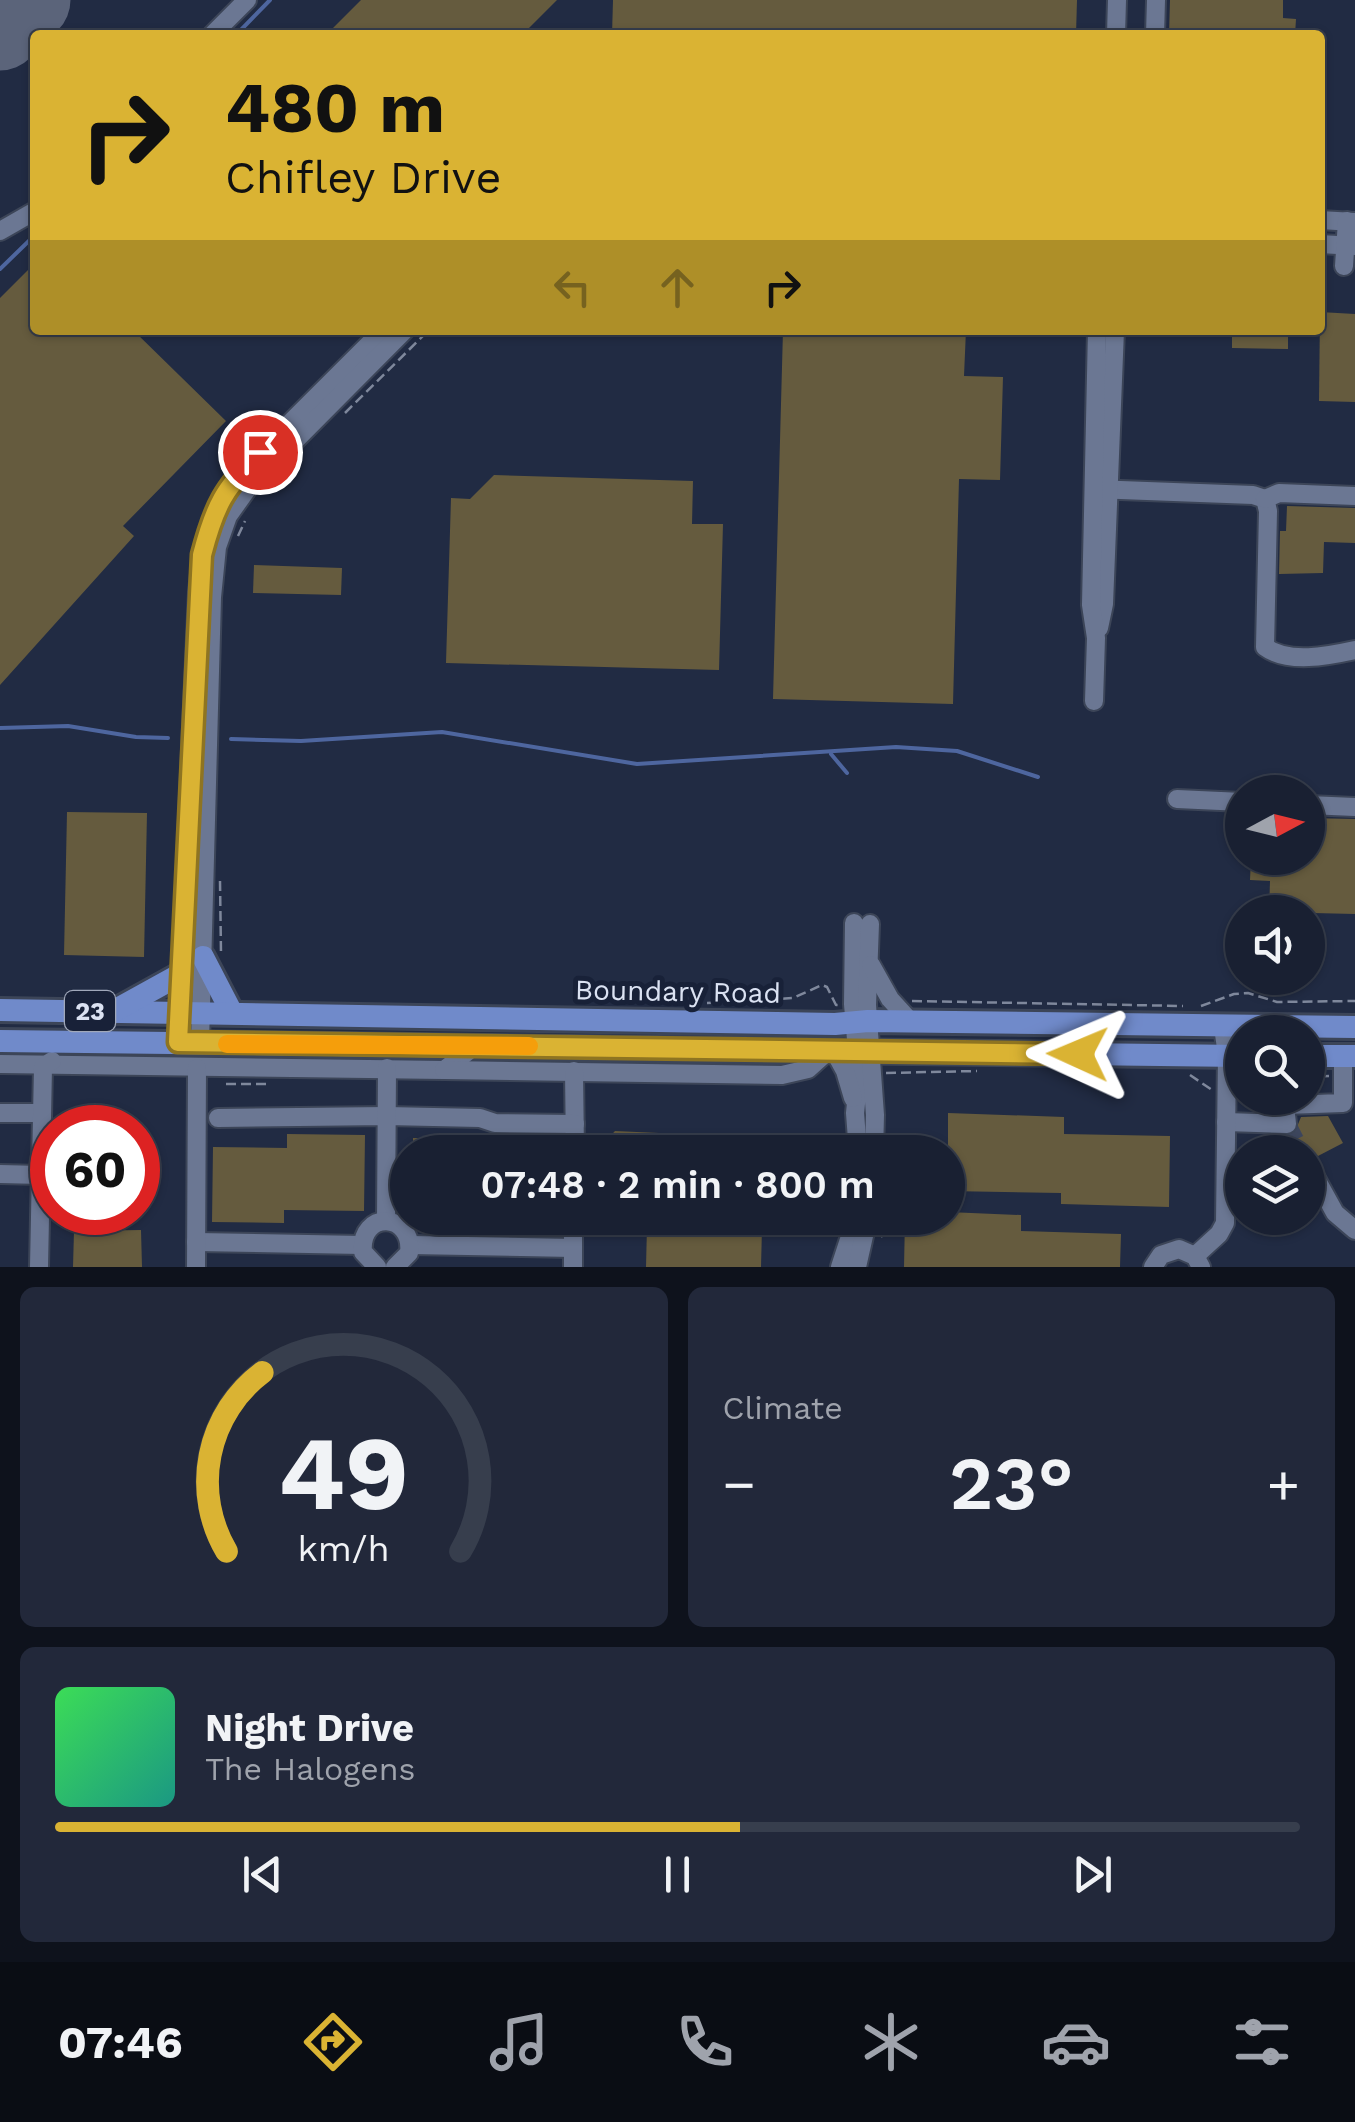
<!DOCTYPE html>
<meta charset="utf-8">
<style>
body{margin:0;font-family:"Work Sans",sans-serif;background:#22283a;color:#f1f3f6;height:100vh;display:flex;flex-direction:column;font-size:38px;white-space:nowrap}
*{box-sizing:border-box;margin:0}
p{font-size:32px;color:#9fa3ac}
.icon{flex:none;width:55px;height:55px;fill:none;stroke:currentColor;stroke-width:2;stroke-linecap:round;stroke-linejoin:round}
.map{position:relative;height:1267px;overflow:hidden}
.drawer{display:flex;flex-direction:column;gap:20px;padding:20px;background:#0e121c;flex:1}
.drawer>*{flex:none}
.guide{position:absolute;left:30px;top:30px;width:1295px;height:305px;border-radius:10px;box-shadow:0 2px 8px #0004,0 0 0 2px #373e4d;background:#dab333;color:#111;overflow:hidden}
.needle{width:65px;rotate:83deg}
.buttons{position:absolute;left:1225px;top:775px;display:grid;gap:20px}
.buttons a{display:grid;place-items:center;width:100px;height:100px;border-radius:50%;background:#192032;box-shadow:0 2px 8px #0004,0 0 0 2px #373e4d;font-size:50px}
.speed{position:absolute;left:30px;top:1105px;display:flex;gap:20px;font-size:50px;font-weight:700;text-align:center}
.speed>*{display:grid;place-content:center;width:130px;height:130px;border-radius:50%;background:#192032;box-shadow:0 2px 8px #0004,0 0 0 2px #373e4d;line-height:1}
.speed .limit{border:15px solid #d22;background:#fff;color:#111}
.pin{position:absolute;display:grid;place-items:center;width:85px;height:85px;color:#fff;margin:-42px;border:5px solid #fff;border-radius:50%;box-shadow:0 2px 10px #0007}
.me{position:absolute;width:110px;margin:-55px;rotate:271deg;stroke-linejoin:round;filter:drop-shadow(0 0 8px #0008)}
.turn{display:flex;align-items:center;gap:35px;height:210px;padding:0 30px;font-size:45px}
.turn .icon{width:130px;height:130px;stroke-width:2.5}
.turn b{display:block;font-size:70px;line-height:85px}
.lanes{display:flex;align-items:center;height:95px;padding:0 30px;background:#0003;justify-content:center;gap:50px;direction:ltr}
.lanes .off{opacity:.35}
.big{font-size:75px;font-weight:600;line-height:1.1}
.drawer .card{flex:1;display:flex;flex-direction:column;justify-content:center;gap:15px;min-width:0;padding:0 35px;border-radius:15px;background:#22283a}
.drawer .dial{align-items:center;gap:0}
.dial svg{height:260px;overflow:visible;fill:none;stroke:#373e4d;stroke-width:7;stroke-linecap:round;text-anchor:middle}
.dial text{fill:#f1f3f6;stroke:none}
.song{display:flex;align-items:center;gap:30px}
.cover{width:120px;height:120px;border-radius:15px;background:linear-gradient(135deg,hsl(130 70% 55%),hsl(170 70% 35%))}
.played{height:10px;border-radius:5px;background:linear-gradient(90deg,#dab333 55%,#373e4d 55%)}
.keys{display:flex;justify-content:space-around;direction:ltr}
.heat{display:flex;justify-content:space-between;align-items:center;font-size:55px;direction:ltr}
.drawer .tiles{flex:1;display:grid;gap:20px;grid-template-columns:1fr 1fr}
.card:last-child{grid-column:span 2}
.trip{position:absolute;left:390px;top:1135px;width:575px;height:100px;border-radius:50px;background:#192032;box-shadow:0 2px 8px #0004,0 0 0 2px #373e4d;font-weight:600;line-height:100px;text-align:center}
.menu{display:flex;height:160px;justify-content:space-around;align-items:center;background:#0a0d14;color:#9fa3ac}
.menu .icon{width:70px;height:70px}
.menu .active{color:#dab333}
.menu b{font-size:45px;color:#f1f3f6}
.map>svg:first-child{display:block}
.lines{fill:none;stroke-linecap:round;stroke-linejoin:round}
.stream{stroke:#4e669f;stroke-width:4}
.taxiway{stroke:#5b647a;stroke-width:35}
.runway{stroke:#5b647a;stroke-width:85}
.building{fill:#655b3e}
.minor-tunnel{stroke:#3d465d;stroke-width:18;stroke-dasharray:18 9;stroke-linecap:butt}
.minor-casing{stroke:#3c4558;stroke-width:22}
.major-casing{stroke:#3c4558;stroke-width:28}
.path{stroke:#7f889c;stroke-width:2.5;stroke-dasharray:10 5;stroke-linecap:butt}
.minor{stroke:#6b7793;stroke-width:18}
.major{stroke:#708aca;stroke-width:22}
.route-casing{stroke:#8e7421;stroke-width:25}
.route{stroke:#dab333;stroke-width:18}
.slow{stroke:#f59e0b;stroke-width:18}
.labels{text-anchor:middle;stroke-width:10;stroke-linejoin:round;paint-order:stroke}
.shield{fill:#182138;stroke:#a0a8ba;stroke-width:2.5}
.shield-label{font-size:25px;font-weight:bold;fill:#dbe2f2}
.street-label{font-size:28px;fill:#dbe2f2;stroke:#182138}
</style>
<div class="map">
<svg width="1355" height="1267" viewBox="0 0 1355 1267">
<rect width="100%" height="100%" fill="#212b43"/>
<g class="lines">
<!-- stream -->
<g class="stream">
<polyline points="236,35 270,0"/>
<polyline points="0,269 35,235"/>
<polyline points="0,728 68,726 136,737 168,738"/>
<polyline points="231,739 301,741 442,732 637,764 896,747 957,751 1038,777"/>
<polyline points="831,754 847,773"/>
</g>
<!-- taxiway -->
<polyline class="taxiway" points="0,26 28,0"/>
<!-- runway -->
<polyline class="runway" points="0,28 28,0"/>
</g>
<!-- building -->
<g class="building">
<polygon points="361,0 557,0 522,35 326,35"/>
<polygon points="613,0 1077,0 1076,35 612,35"/>
<polygon points="1170,0 1283,0 1283,18 1296,19 1295,35 1169,35"/>
<polygon points="35,263 35,330 133,330 226,421 123,526 134,536 0,685 0,298"/>
<polygon points="1320,312 1355,314 1355,402 1319,401"/>
<polygon points="783,330 966,330 964,376 1003,377 1000,480 959,479 953,704 773,699"/>
<polygon points="1232,330 1288,330 1288,349 1232,348"/>
<polygon points="494,475 693,481 692,524 723,524 719,670 446,663 451,498 470,499"/>
<polygon points="1287,506 1355,508 1355,543 1324,542 1323,573 1279,574 1280,531 1286,531"/>
<polygon points="254,565 342,568 341,595 253,593"/>
<polygon points="67,812 147,813 144,957 64,955"/>
<polygon points="1308,818 1355,819 1355,914 1269,912 1270,881 1250,880 1251,858 1308,858"/>
<polygon points="948,1113 1064,1117 1064,1134 1170,1136 1169,1207 1061,1204 1061,1193 948,1191"/>
<polygon points="1328,1116 1343,1143 1318,1156 1309,1152 1250,1152 1271,1140 1269,1136 1294,1134 1301,1117"/>
<polygon points="615,1131 790,1139 802,1152 595,1152"/>
<polygon points="287,1134 365,1135 364,1211 284,1210 284,1223 212,1222 213,1147 287,1148"/>
<polygon points="413,1138 494,1139 494,1152 413,1152"/>
<polygon points="948,1212 1021,1215 1021,1231 1121,1234 1120,1267 904,1267 905,1218 948,1218"/>
<polygon points="486,1218 561,1218 560,1230 485,1229"/>
<polygon points="647,1226 762,1228 761,1267 646,1267"/>
<polygon points="141,1230 142,1267 73,1267 74,1231"/>
</g>
<g class="lines">
<!-- minor-tunnel -->
<polyline class="minor-tunnel" points="1287,1124 1301,1152"/>
<defs>
<g id="minor">
<polyline points="212,35 247,0"/>
<polyline points="1116,35 1117,0"/>
<polyline points="1155,35 1156,0"/>
<polyline points="1320,220 1354,222"/>
<polyline points="0,231 35,211"/>
<polyline points="1320,244 1355,246"/>
<polyline points="1344,266 1347,221"/>
<path d="M1094,489L1253,495L1265,499L1268,511L1265,647C1288,664 1328,656 1355,650"/>
<polyline points="1265,499 1279,493 1355,496"/>
<polyline points="1099,628 1104,604 1115,330"/>
<polyline points="1094,701 1096,638 1091,605 1097,330"/>
<polyline points="1177,799 1242,802"/>
<polyline points="1308,805 1355,807"/>
<polyline points="854,923 853,1004 859,1075 855,1113 858,1152"/>
<polyline points="870,924 867,1005 875,1115 874,1152"/>
<polyline points="871,965 890,999 911,1022"/>
<path d="M178,1042L198,592C202,549 209,510 237,476L383,330"/>
<polyline points="200,1043 212,597 217,547 228,516 248,488 405,330"/>
<polyline points="834,1051 845,1071 853,1098"/>
<polyline points="0,1064 444,1070 475,1046"/>
<polyline points="444,1070 782,1075 808,1069 828,1051"/>
<polyline points="574,1071 575,1152"/>
<polyline points="0,1113 41,1113"/>
<polyline points="218,1118 387,1116 480,1118 495,1123 575,1124"/>
<polyline points="1226,1122 1287,1124 1285,1105 1343,1103 1343,1056"/>
<polyline points="1308,1164 1335,1213 1355,1230"/>
<polyline points="0,1174 41,1175"/>
<polyline points="386,1221 387,1068"/>
<polyline points="196,1242 362,1245"/>
<polyline points="410,1245 573,1248"/>
<polyline points="1195,1256 1219,1234 1225,1223 1227,1055 1223,1027"/>
<polyline points="39,1267 43,1067 52,1061"/>
<polyline points="196,1267 197,1068"/>
<path d="M377,1267L363,1252C359,1210 414,1212 409,1253L395,1267"/>
<polyline points="573,1267 573,1218"/>
<polyline points="840,1267 856,1218"/>
<polyline points="857,1267 868,1218"/>
<polyline points="1153,1267 1161,1255 1179,1249 1195,1256 1201,1267"/>
</g>
<g id="major">
<polyline points="203,957 232,1013"/>
<polyline points="0,1010 835,1024 868,1021 1355,1027"/>
<polyline points="114,1011 181,974"/>
<polyline points="0,1041 1242,1056"/>
<polyline points="1308,1056 1355,1056"/>
</g>
</defs>
<!-- minor casing -->
<use href="#minor" class="minor-casing"/>
<!-- major casing -->
<use href="#major" class="major-casing"/>
<!-- path -->
<g class="path">
<polyline points="345,413 429,330"/>
<polyline points="238,536 245,521"/>
<polyline points="220,881 221,953"/>
<polyline points="912,1001 1183,1006"/>
<polyline points="707,1003 793,998 822,985 827,987 836,1005 839,1005"/>
<polyline points="1201,1006 1234,994 1248,993 1277,1002 1355,1001"/>
<polyline points="886,1073 977,1071"/>
<polyline points="1190,1075 1212,1090"/>
<polyline points="1308,1077 1329,1076"/>
<polyline points="226,1084 271,1084"/>
<polyline points="889,1134 896,1146 896,1152"/>
<polyline points="402,1192 407,1214"/>
<polyline points="881,1237 890,1226 892,1218"/>
</g>
<!-- minor -->
<use href="#minor" class="minor"/>
<!-- major -->
<use href="#major" class="major"/>
</g>
<g class="lines">
<defs>
<path id="route" d="M260,452C224,489 215,505 202,555L178,1042L1078,1054"/>
</defs>
<!-- route casing -->
<use href="#route" class="route-casing"/>
<!-- route -->
<use href="#route" class="route"/>
<!-- slow -->
<polyline class="slow" points="227,1044 529,1046"/>
</g>
<g class="labels">
<!-- shield labels -->
<rect class="shield" x="65" y="991" width="50" height="40" rx="8"/>
<g class="shield-label">
<text x="90" y="1020">23</text>
</g>
<!-- street labels -->
<g class="street-label">
<text transform="translate(678 991) rotate(1)" y="10">Boundary Road</text>
</g>
</g>
</svg>
<div class="buttons">
<a><svg class="needle" viewBox="-14 -14 28 28"><path d="M0-13l5 13h-10z" fill="#e53935"/><path d="M0 13l5-13h-10z" fill="#9fa3ac"/></svg></a>
<a><svg class="icon" aria-label="sound" viewBox="0 0 24 24"><path d="M4 9h4l5-4v14l-5-4H4zM17 9q2 3 0 6"/></svg></a>
<a><svg class="icon" aria-label="search" viewBox="0 0 24 24"><circle cx="10" cy="10" r="6"/><path d="M15 15l6 6"/></svg></a>
<a><svg class="icon" aria-label="layers" viewBox="0 0 24 24"><path d="M12 4l9 5-9 5-9-5zM3 14l9 5 9-5"/></svg></a>
</div>
<div class="speed"><div class="limit">60</div></div>
<div class="pin" style="left:260px;top:452px;background:#d93025"><svg class="icon" aria-label="arrive" viewBox="0 0 24 24"><path d="M6 21V4h12l-3 4 3 4H6"/></svg></div>
<svg class="me" style="left:1078px;top:1054px" viewBox="-20 -20 40 40"><path d="M0-17L14 15 0 8-14 15z" fill="#dab333" stroke="#fff" stroke-width="4"/></svg>
<div class="trip">07:48 · 2 min · 800 m</div>
<div class="guide">
<div class="turn"><svg class="icon" aria-label="right" viewBox="0 0 24 24"><path d="M7 20v-9h11M14 6l5 5-5 5"/></svg><div><b>480 m</b>Chifley Drive</div></div>
<div class="lanes"><svg class="icon off" aria-label="left" viewBox="0 0 24 24"><path d="M17 20v-9H6M10 6l-5 5 5 5"/></svg><svg class="icon off" aria-label="ahead" viewBox="0 0 24 24"><path d="M12 20V5M6 11l6-6 6 6"/></svg><svg class="icon" aria-label="right" viewBox="0 0 24 24"><path d="M7 20v-9h11M14 6l5 5-5 5"/></svg></div>
</div>
</div>
<section class="drawer">
<div class="tiles">
<div class="card dial"><svg viewBox="0 0 100 80">
<path d="M14 69A42 42 0 1 1 86 69"/>
<path d="M14 69A42 42 0 0 1 25 14" stroke="#dab333"/>
<text x="50" y="56" font-size="32" font-weight="700">49</text>
<text x="50" y="72" font-size="11">km/h</text>
</svg></div>
<div class="card"><p>Climate</p>
<div class="heat"><a>−</a><b class="big">23°</b><a>+</a></div>
</div>
<div class="card">
<div class="song"><i class="cover"></i><div><b>Night Drive</b><p>The Halogens</p></div></div>
<div class="played"></div>
<div class="keys"><svg class="icon" aria-label="previous" viewBox="0 0 24 24"><path d="M18 5L8 12l10 7zM5 5v14"/></svg><svg class="icon" aria-label="pause" viewBox="0 0 24 24"><path d="M8 5v14M16 5v14"/></svg><svg class="icon" aria-label="next" viewBox="0 0 24 24"><path d="M6 5l10 7-10 7zM19 5v14"/></svg></div>
</div>
</div>
</section>
<nav class="menu">
<b>07:46</b>
<svg class="icon active" aria-label="directions" viewBox="0 0 24 24"><path d="M12 3l9 9-9 9-9-9zM9 14v-3h6M13 9l2 2-2 2"/></svg>
<svg class="icon" aria-label="music" viewBox="0 0 24 24"><path d="M9 18V5l10-2v13"/><circle cx="6" cy="18" r="3"/><circle cx="16" cy="16" r="3"/></svg>
<svg class="icon" aria-label="phone" viewBox="0 0 24 24"><path d="M5 4h4l2 5-3 2q2 4 5 5l2-3 5 2v4C11 20 4 13 5 4z"/></svg>
<svg class="icon" aria-label="climate" viewBox="0 0 24 24"><path d="M12 3v18M4 7l16 10M4 17L20 7"/></svg>
<svg class="icon" aria-label="car" viewBox="0 0 24 24"><path d="M5 17H2v-5l4-1 3-4h7l3 4 3 1v5h-3M9 17h6M6 11h13"/><circle cx="7" cy="17" r="2"/><circle cx="17" cy="17" r="2"/></svg>
<svg class="icon" aria-label="filters" viewBox="0 0 24 24"><path d="M4 7h16M4 17h16"/><circle cx="9" cy="7" r="2"/><circle cx="15" cy="17" r="2"/></svg>
</nav>
